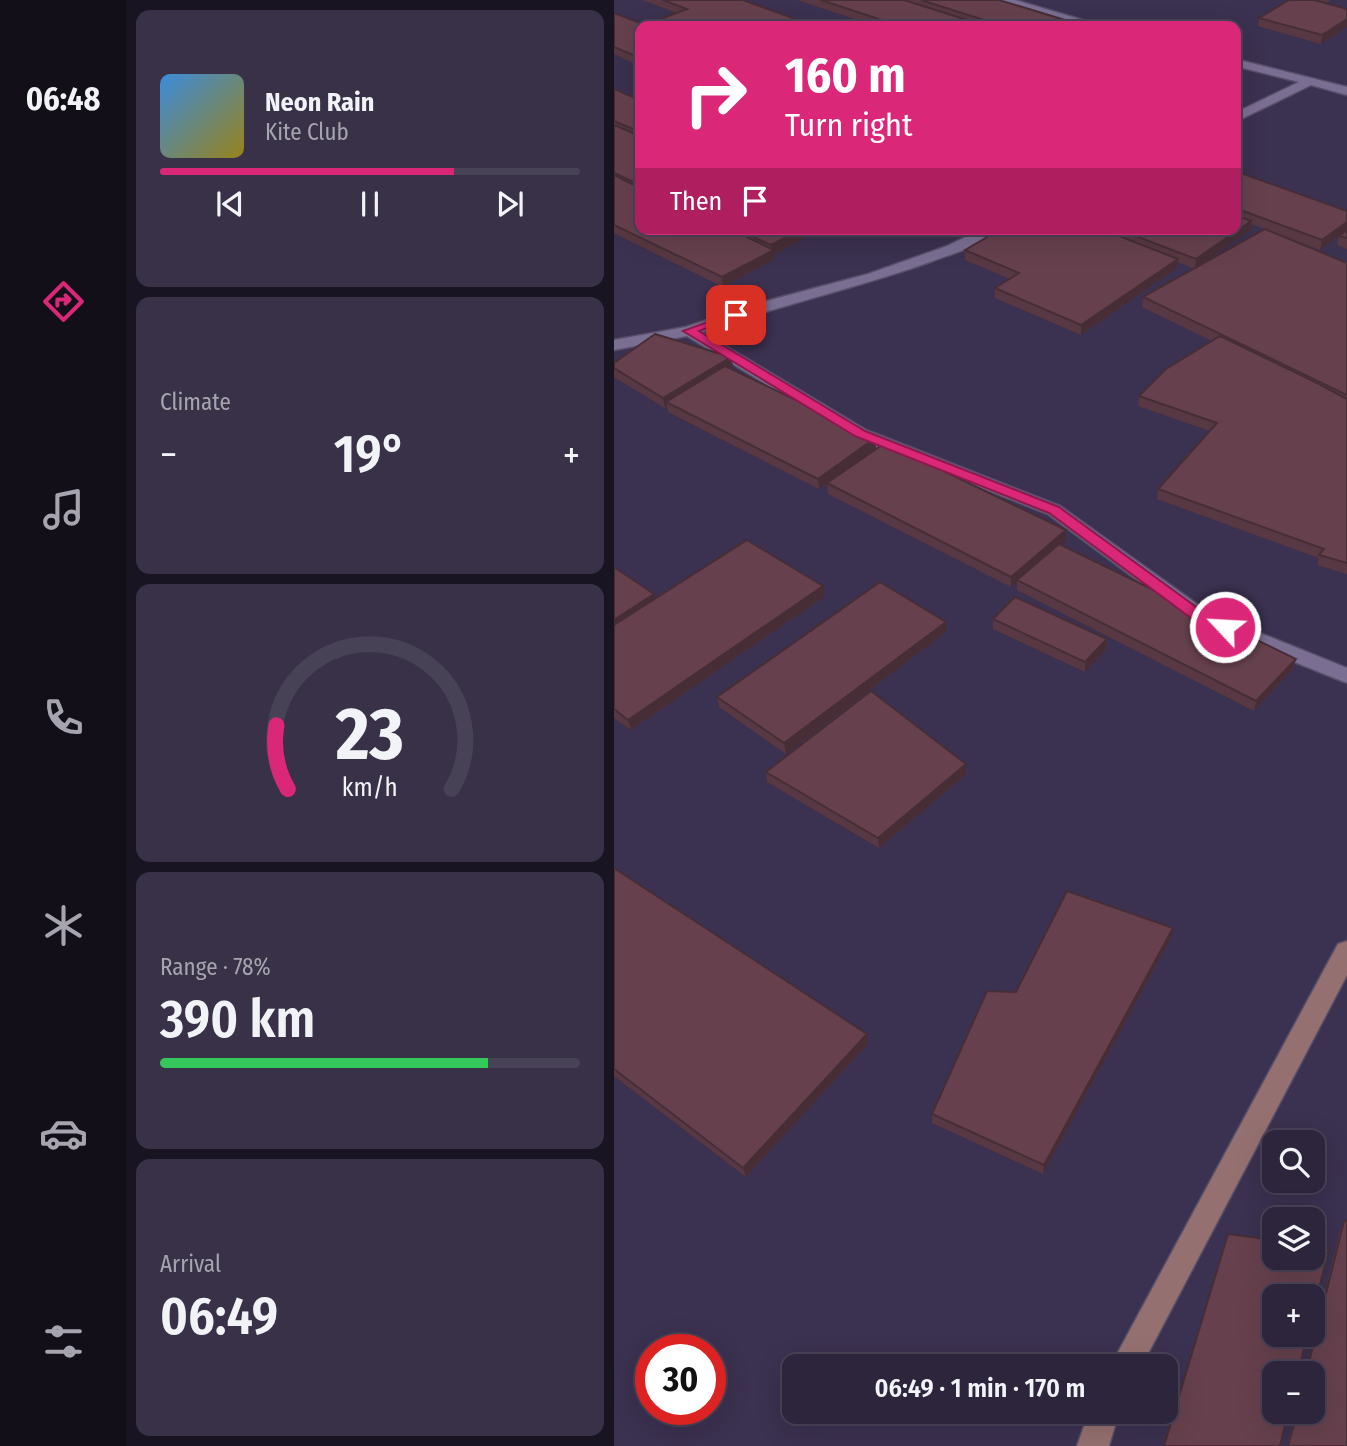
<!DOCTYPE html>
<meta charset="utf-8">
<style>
body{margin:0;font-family:"Fira Sans Condensed",sans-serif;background:#383147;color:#f1f3f6;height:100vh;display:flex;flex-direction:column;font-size:26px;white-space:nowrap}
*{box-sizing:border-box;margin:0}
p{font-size:23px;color:#a6a5af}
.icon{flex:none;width:38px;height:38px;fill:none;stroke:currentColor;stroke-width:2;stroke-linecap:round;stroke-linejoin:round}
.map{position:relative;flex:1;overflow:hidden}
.sheet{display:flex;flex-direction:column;gap:10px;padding:10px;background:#181421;width:488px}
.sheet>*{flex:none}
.hud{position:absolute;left:21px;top:21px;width:606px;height:214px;border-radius:14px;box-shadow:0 7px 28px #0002,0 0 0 2px #484256;background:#db2777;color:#fff;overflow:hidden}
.buttons{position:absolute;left:648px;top:1130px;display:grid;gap:14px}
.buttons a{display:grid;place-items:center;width:63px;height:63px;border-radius:14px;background:#2c253c;box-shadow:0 7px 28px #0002,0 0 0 2px #484256;font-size:35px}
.speed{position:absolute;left:21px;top:1334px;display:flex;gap:14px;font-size:35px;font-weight:700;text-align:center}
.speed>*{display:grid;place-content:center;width:91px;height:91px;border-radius:50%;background:#2c253c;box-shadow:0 7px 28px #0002,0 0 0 2px #484256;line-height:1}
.speed .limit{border:10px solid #d22;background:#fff;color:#111}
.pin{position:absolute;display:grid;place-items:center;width:60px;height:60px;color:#fff;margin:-30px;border-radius:14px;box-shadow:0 4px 10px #0006}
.me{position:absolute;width:77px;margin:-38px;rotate:295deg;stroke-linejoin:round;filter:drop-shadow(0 0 5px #0008)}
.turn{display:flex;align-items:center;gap:24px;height:147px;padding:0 35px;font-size:32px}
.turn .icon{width:91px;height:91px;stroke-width:2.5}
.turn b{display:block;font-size:49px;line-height:60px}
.then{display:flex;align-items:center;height:66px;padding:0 35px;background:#0003;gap:14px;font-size:26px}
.big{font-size:52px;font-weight:600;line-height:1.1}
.sheet .card{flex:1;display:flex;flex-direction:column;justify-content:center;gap:10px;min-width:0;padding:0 24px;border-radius:14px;background:#383147}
.sheet .dial{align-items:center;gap:0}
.dial svg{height:182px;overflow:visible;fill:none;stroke:#484256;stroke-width:7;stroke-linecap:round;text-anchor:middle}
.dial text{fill:#f1f3f6;stroke:none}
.song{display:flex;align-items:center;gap:21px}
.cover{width:84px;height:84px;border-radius:10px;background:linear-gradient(135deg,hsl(210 70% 55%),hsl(50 70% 35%))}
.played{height:7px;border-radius:4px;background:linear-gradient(90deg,#db2777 70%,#484256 70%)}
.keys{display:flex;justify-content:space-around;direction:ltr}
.heat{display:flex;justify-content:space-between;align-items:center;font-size:38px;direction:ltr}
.charge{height:10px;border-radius:5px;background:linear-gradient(90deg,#34c759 78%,#484256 0)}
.trip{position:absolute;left:168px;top:1354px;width:396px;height:70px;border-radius:14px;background:#2c253c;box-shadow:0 7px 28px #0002,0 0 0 2px #484256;font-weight:600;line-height:70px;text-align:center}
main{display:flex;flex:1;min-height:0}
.tab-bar{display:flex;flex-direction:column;width:126px;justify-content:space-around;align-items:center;background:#120f18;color:#a6a5af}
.tab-bar .icon{width:49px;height:49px}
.tab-bar .on{color:#db2777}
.tab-bar b{font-size:32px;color:#f1f3f6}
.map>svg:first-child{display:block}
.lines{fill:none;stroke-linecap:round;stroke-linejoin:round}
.street-casing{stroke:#574f69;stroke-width:3}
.secondary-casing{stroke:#574f69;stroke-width:3}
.street{fill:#7a6f93;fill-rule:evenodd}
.secondary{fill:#947170;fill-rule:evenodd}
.wall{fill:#583842;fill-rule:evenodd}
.shaded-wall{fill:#472e36}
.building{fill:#66414d;stroke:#472e36;stroke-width:2}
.route{fill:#db2777;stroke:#8e194d;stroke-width:2}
</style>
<main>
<nav class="tab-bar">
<b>06:48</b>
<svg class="icon on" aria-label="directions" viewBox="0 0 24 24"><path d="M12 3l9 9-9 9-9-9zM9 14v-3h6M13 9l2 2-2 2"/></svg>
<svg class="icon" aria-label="music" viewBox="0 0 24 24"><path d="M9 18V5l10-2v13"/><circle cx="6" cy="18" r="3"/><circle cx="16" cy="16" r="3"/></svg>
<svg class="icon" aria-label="phone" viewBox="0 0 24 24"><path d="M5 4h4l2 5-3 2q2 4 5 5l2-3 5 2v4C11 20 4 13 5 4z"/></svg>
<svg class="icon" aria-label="climate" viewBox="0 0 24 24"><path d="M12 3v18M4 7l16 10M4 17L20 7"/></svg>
<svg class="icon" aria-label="car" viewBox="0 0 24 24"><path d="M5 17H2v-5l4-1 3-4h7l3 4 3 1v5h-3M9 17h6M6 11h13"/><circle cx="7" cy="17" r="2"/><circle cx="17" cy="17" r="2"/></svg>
<svg class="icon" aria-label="filters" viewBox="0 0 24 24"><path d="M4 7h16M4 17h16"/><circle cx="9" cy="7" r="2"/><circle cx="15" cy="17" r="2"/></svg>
</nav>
<section class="sheet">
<div class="card">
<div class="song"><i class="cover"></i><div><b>Neon Rain</b><p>Kite Club</p></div></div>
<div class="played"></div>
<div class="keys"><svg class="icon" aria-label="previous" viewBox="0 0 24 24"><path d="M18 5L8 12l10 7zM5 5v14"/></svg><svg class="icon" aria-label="pause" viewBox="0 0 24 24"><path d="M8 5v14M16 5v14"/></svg><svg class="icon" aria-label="next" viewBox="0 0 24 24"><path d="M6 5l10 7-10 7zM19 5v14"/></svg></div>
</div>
<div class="card"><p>Climate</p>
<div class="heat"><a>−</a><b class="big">19°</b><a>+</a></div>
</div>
<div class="card dial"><svg viewBox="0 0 100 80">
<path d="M14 69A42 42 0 1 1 86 69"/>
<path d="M14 69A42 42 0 0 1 9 41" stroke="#db2777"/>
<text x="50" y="56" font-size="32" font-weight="700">23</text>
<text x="50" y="72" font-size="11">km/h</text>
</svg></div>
<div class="card"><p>Range · 78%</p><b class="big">390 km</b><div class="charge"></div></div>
<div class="card"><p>Arrival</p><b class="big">06:49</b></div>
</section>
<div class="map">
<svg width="733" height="1446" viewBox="0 0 733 1446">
<rect width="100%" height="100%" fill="#3b3150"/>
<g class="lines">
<defs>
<g id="street">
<polygon points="384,0 401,0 489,26 471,26"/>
<polygon points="621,59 733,87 733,95 697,85 621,122 621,113 685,82 621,66"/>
<path d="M368,229H387C371,245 340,253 319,261C243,288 164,306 88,332L252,430L446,506L594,612L733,668V683L580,622L434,514L240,438L73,336L0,350V340L72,327L141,304L254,274L333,246Z"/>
</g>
<g id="secondary">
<polygon points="733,941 733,975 527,1367 496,1367 724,944"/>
<polygon points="475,1412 505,1412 495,1446 463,1446"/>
</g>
</defs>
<!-- street casing -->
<use href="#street" class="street-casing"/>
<!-- secondary casing -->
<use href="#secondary" class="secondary-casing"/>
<!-- street -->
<use href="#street" class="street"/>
<!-- secondary -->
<use href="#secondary" class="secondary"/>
</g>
<!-- wall -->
<g class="wall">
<polygon points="28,0 129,0 201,26 26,26 26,66 0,54 0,13 31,25 63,13"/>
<polygon points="183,0 385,0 451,20 450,26 262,26"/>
<polygon points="675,0 717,0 712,3 733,9 733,27 707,44 644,26 645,18"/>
<polygon points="0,89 26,100 26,229 208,229 161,254 161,259 109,287 0,233"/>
<path d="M621,171L733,211V249L723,245L725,236L706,250L664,234L733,263V574L703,565L705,558L543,499L544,489L596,431L524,406L525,396L598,341L528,307L529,297L580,269L564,262L563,268L467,335L381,298V288L396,279L351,260V250L387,229H621ZM637,224L650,229L587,264L636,230Z"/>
<polygon points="117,357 119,367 116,368 261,438 262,449 205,489 54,412 53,406 51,408 0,377 0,363"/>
<polygon points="213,483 452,530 452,541 447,545 682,659 679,669 640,711 403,590 403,583 397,587 214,494"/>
<polygon points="0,567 40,594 41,599 209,586 210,597 17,730 0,718"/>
<polygon points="379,619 493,639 492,650 471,672 379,629"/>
<polygon points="332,632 172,754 105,707 103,697"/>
<polygon points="152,772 352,775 265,848 153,782"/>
<polygon points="0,868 254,1044 132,1177 0,1076"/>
<polygon points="557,938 429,1174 318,1123 318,1114 402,992"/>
<polygon points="730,1221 733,1446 673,1446 681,1412 698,1412 698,1374 691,1374 726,1230"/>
</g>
<!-- shaded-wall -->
<g class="shaded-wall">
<polygon points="733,19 733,27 707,44 708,35"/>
<polygon points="451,20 450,26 438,26"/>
<polygon points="637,221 636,230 581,269 582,259"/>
<polygon points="733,222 733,230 706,250 708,240"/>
<polygon points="188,229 208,229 161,254 161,259 109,287 108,277 158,251 157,245"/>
<polygon points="564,259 563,268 467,335 467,325"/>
<polygon points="117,357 119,367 57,404 52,402 53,406 51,408 49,398"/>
<polygon points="261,438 262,449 205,489 204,479"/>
<polygon points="452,530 452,541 405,581 403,580 403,583 397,587 397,577"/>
<polygon points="209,586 210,597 17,730 14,720"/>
<polygon points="40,594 43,605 0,632 0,620"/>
<polygon points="332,622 332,632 172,754 170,743"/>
<polygon points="493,639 492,650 471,672 471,662"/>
<polygon points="682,659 679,669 640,711 642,701"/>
<polygon points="352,764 352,775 265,848 264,838"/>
<polygon points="559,928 557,938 429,1174 430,1165"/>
<polygon points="253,1034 254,1044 132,1177 129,1168"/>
</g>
<!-- building -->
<g class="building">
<polygon points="49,0 129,0 201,26 26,26 26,58 0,47 0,13 31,25 73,9"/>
<polygon points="207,0 290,0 372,26 286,26"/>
<polygon points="307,0 385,0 451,20 438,26 389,26"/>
<polygon points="675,0 700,0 733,9 733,19 708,35 645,18"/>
<polygon points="460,23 470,26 453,26"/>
<polygon points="0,89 26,100 26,132 0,121"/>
<polygon points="0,125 26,136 26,185 0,173"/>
<polygon points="621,171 733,211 733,222 708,240 621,208"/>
<polygon points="0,175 26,188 26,229 116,229 160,250 108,277 0,225"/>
<polygon points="621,215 637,221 582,259 503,229 621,229"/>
<polygon points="122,229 188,229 157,245"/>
<polygon points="387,229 487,229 564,259 467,325 381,288 405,273 351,250"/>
<polygon points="651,229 733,263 733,395 529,297"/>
<polygon points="733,230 733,238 725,236"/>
<polygon points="41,334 117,357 49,398 0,368 0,363"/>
<polygon points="606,336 705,384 733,399 733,563 705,555 710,549 544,489 603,423 525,396 552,369"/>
<polygon points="111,366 261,438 204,479 52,402"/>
<polygon points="271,443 452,530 397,577 213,483"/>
<polygon points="133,540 209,586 14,720 0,709 0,625"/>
<polygon points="445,544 682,659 642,701 403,580"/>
<polygon points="0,567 40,594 0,620"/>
<polygon points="266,582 332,622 170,743 103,697"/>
<polygon points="401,597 493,639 471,662 379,619"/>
<polygon points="257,691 352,764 264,838 152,772"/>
<polygon points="0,868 253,1034 129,1168 0,1069"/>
<polygon points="453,891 559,928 430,1165 318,1114 373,991 402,992"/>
<polygon points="730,1221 733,1221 733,1446 674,1446 683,1412 698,1412 698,1374 692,1374"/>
<polygon points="614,1234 660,1240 660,1258 698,1258 698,1246 715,1249 698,1316 698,1297 660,1297 660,1335 693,1335 684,1374 660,1374 660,1412 674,1412 666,1446 550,1446"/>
</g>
<!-- route -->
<polygon class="route" points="118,313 128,315 85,331 251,431 445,507 592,614 616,623 618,627 616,631 606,631 581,621 435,513 241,436 69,331"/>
</svg>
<div class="buttons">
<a><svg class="icon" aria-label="search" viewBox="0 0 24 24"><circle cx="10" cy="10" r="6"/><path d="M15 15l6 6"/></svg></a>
<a><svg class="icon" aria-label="layers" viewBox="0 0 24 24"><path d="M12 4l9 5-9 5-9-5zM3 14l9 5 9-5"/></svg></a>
<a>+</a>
<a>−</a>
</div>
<div class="speed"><div class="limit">30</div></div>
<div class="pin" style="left:122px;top:315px;background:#d93025"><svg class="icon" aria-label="arrive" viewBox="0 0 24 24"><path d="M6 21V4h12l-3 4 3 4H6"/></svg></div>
<svg class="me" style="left:611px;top:627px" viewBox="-20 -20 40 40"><circle r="17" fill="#db2777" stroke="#fff" stroke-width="3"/><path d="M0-11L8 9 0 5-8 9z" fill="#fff"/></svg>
<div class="trip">06:49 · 1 min · 170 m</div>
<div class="hud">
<div class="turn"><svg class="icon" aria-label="right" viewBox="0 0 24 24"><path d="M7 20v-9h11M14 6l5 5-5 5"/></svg><div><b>160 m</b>Turn right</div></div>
<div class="then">Then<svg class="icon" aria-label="arrive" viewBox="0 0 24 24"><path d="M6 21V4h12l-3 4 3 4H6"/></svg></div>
</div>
</div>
</main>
